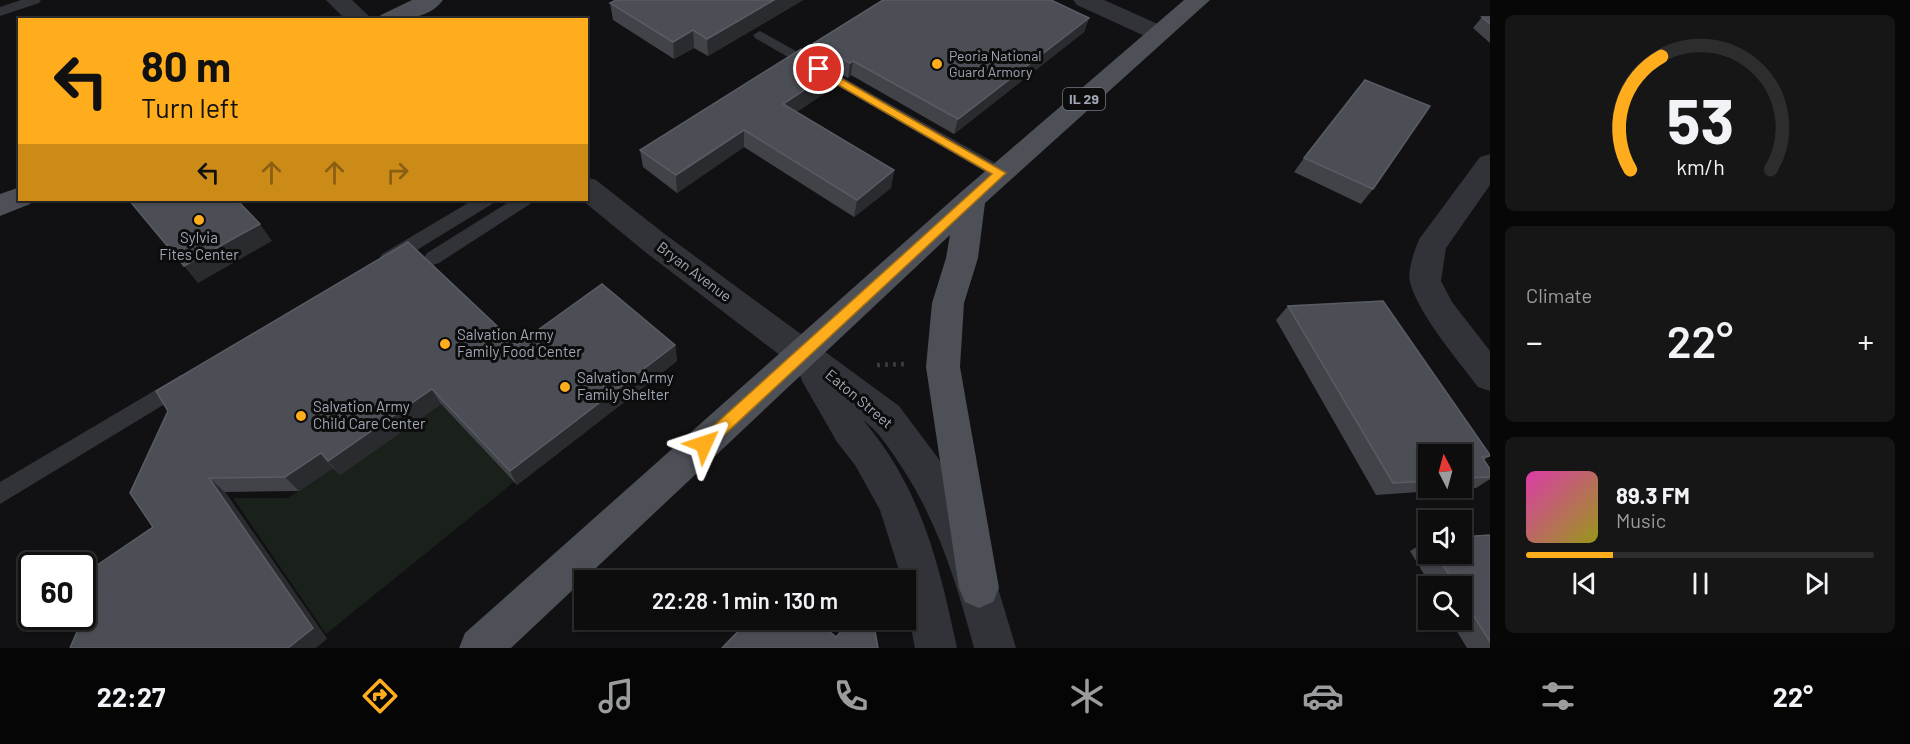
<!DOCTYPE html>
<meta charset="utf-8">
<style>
body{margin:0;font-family:Barlow,sans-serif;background:#161617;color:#f1f3f6;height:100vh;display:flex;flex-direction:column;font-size:22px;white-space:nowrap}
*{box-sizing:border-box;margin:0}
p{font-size:20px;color:#9a9c9e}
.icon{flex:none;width:33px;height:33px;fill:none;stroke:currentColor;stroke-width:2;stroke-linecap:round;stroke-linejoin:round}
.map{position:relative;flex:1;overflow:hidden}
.side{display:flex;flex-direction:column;gap:15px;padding:15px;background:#070708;width:420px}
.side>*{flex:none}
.banner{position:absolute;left:18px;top:18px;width:570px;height:183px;border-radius:0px;box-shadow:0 2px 4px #0004,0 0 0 2px #2d2d2e;background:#ffad1c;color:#111;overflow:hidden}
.needle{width:39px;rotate:354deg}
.buttons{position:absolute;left:1418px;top:444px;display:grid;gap:12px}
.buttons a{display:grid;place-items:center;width:54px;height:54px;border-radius:0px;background:#0d0d0e;box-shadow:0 2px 4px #0004,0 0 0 2px #2d2d2e;font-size:30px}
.speed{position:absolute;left:18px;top:552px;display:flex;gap:12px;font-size:30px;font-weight:700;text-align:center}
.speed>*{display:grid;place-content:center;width:78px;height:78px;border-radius:50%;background:#0d0d0e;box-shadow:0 2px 4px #0004,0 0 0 2px #2d2d2e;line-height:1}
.speed .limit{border:3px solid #111;border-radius:9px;background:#fff;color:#111}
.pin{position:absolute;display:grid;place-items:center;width:51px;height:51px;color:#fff;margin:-26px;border:3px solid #fff;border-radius:50%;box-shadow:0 2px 6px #0007}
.me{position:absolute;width:66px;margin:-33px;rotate:48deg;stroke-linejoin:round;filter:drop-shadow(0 0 4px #0008)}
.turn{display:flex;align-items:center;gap:21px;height:126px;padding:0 24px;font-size:27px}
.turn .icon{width:78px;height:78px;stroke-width:2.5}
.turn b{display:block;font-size:42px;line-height:51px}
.lanes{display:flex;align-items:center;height:57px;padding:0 24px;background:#0003;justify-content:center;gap:30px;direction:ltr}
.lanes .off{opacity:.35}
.big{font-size:45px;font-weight:600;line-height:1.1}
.side .tile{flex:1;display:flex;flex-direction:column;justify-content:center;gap:9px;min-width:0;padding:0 21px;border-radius:9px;background:#161617}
.side .dial{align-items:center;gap:0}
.dial svg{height:156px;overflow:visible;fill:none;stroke:#2d2d2e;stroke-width:7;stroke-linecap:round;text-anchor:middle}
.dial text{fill:#f1f3f6;stroke:none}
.song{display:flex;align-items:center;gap:18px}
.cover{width:72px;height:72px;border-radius:9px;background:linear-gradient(135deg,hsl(320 70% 55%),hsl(60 70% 35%))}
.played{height:6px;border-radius:3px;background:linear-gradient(90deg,#ffad1c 25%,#2d2d2e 25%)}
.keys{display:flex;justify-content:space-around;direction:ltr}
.heat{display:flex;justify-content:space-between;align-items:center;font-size:33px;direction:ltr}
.trip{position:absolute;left:574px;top:570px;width:342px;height:60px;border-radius:0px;background:#0d0d0e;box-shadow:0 2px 4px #0004,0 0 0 2px #2d2d2e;font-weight:600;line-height:60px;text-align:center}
.menu{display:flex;height:96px;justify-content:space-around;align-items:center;background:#050506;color:#9a9c9e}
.menu .icon{width:42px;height:42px}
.menu .selected{color:#ffad1c}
.menu b{font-size:27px;color:#f1f3f6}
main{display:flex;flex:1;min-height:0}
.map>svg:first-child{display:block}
.green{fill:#19211a}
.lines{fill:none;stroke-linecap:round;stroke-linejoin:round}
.path{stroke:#373a3f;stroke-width:4.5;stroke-dasharray:3 5;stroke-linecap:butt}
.service{fill:#313338;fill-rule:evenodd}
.minor{fill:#313338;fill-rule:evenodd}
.tertiary{fill:#313338;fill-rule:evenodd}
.primary{fill:#4d5057;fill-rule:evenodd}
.wall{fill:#414349;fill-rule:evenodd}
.shaded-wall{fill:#2a2b2f}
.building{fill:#4b4e55;stroke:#595c64;stroke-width:1.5}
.route{fill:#ffad1c;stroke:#a67012;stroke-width:1.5}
.poi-dot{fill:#ffad1c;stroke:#0c0c0d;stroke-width:2}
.labels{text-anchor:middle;stroke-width:6;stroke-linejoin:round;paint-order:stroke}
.far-poi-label{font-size:14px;fill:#a0a7b5;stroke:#0c0c0d;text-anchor:start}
.shield{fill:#0c0c0d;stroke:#747883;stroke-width:1.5}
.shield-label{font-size:14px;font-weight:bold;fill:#a0a7b5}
.poi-label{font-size:15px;fill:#a0a7b5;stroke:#0c0c0d;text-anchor:start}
.street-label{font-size:15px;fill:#a0a7b5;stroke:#0c0c0d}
</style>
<main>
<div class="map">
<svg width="1490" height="648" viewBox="0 0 1490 648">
<rect width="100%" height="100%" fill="#111113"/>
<!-- green -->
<polygon class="green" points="441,404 514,482 326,634 233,498 288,498 333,468 340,475"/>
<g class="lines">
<!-- path -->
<polyline class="path" points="877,365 906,364"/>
<!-- service -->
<g class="service">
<polygon points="21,0 41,0 39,3 0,16 0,7"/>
<polygon points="760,31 1006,169 1008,173 1006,177 994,177 755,38 753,35"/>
<polygon points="473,200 495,200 492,204 394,264 388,266 382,264 379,259 382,254"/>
<polygon points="512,200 533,200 530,204 439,263 433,265 427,263 424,258 427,253"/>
<polygon points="181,375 188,378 191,384 188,390 0,504 0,482"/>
</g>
<!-- minor -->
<g class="minor">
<polygon points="326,0 352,0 373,20 346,20"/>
<polygon points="1073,0 1104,0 1167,28 1170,33 1167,38 1158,40 1149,38 1077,5"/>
<path d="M1490,154V185L1446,248L1441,281L1452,302L1490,351V391L1478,387C1458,360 1418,314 1410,282C1407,273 1415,247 1420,238L1480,157Z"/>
</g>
<!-- tertiary -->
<path class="tertiary" d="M586,177L596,180L666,235L899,406L938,458L968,513L997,585L1016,648H974C957,584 938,522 901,466C890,449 879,432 863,420C921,488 939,563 957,648H915L906,602V580H902L880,510L855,465L837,442L802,381L798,369L644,251L582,200H586Z"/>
<!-- primary -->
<g class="primary">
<path d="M412,0H443C429,20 399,20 377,20L381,15Z"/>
<polygon points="1184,0 1210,0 985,203 978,258 964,303 960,367 999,588 993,602 979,608 965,602 959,588 926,367 932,303 946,258 950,235 511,648 459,648 465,633 961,192"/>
<polygon points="20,187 20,200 33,200 30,204 0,216 0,194"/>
</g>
</g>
<!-- wall -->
<g class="wall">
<polygon points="616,0 803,0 708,56 694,48 674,59 613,20 610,3"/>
<polygon points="1482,17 1490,17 1490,43 1473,28"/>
<polygon points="1089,18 1084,32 954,134 851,75 848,78 836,71 834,87 796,112 894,170 891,188 854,217 744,147 677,193 643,167 640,150 813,56 814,43"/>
<polygon points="1304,158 1373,189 1361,204 1294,172"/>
<path d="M1288,306L1490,456L1484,460L1490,469V479L1476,488L1376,495L1276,320ZM1428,454H1461V488H1428Z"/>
<polygon points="517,345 675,345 677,361 517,485 441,404 340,475 333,468 299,491 225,492 327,639 153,527 130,493"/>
<polygon points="1490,535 1490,648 1467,648 1450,620 1461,620 1461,586 1431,586 1410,551 1428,540 1428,554 1461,554"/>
</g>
<!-- shaded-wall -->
<g class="shaded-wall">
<polygon points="774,0 803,0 708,56 707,39"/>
<polygon points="1089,18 1084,32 954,134 958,119"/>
<polygon points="693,30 694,48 674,59 673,42"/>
<polygon points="853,61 851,75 848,78 850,63"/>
<polygon points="836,69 834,87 782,122 783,104"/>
<polygon points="744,130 744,147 677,193 676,175"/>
<polygon points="894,170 891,188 854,217 857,200"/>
<polygon points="260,224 272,241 198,283 184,266"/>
<polygon points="675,345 677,361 517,485 510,471"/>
<polygon points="432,389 441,404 340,475 328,461"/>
<polygon points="321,453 333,468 299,491 285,477"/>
<polygon points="209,478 225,492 327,639 316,648 288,648"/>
</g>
<!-- building -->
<g class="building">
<polygon points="616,0 774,0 707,39 693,30 673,42 610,3"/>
<polygon points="883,0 1051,0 1089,18 958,119 853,61 850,63 814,43"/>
<polygon points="1482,17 1490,17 1490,24"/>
<polygon points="801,49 836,69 783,104 894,170 857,200 744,130 676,175 640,150"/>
<polygon points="1365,80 1430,106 1373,189 1304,158"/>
<polygon points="129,200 237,200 260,224 184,266"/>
<polygon points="408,242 517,345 602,284 675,345 510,471 432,389 328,461 321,453 285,477 209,478 313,628 288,648 70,648 98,583 90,570 153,527 130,493 168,411 156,391"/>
<polygon points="1383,301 1490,455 1490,456 1482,457 1490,469 1490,477 1461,478 1461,454 1428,454 1428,481 1393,483 1288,306"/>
<polygon points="1490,535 1490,642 1461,595 1461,586 1456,586 1436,554 1461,554 1461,537"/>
<polygon points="749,620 816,620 836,637 851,620 873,620 878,648 722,648"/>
</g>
<!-- route -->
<polygon class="route" points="819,66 1006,173 709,449 704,451 698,449 696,444 698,440 992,174 816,72 814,69"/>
<!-- markers -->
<g class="poi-dot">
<circle cx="937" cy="64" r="6"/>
<circle cx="199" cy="220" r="6"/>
<circle cx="445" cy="344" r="6"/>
<circle cx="565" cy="387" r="6"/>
<circle cx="301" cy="416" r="6"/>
</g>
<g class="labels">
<!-- far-poi labels -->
<g class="far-poi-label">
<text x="949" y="61">Peoria National<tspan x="949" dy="16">Guard Armory</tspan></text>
</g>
<!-- shield labels -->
<rect class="shield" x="1063" y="88" width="42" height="22" rx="4.5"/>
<g class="shield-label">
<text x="1084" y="104">IL 29</text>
</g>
<!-- poi labels -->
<g class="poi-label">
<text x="199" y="243" text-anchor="middle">Sylvia<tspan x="199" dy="17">Fites Center</tspan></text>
<text x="457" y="340">Salvation Army<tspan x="457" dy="17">Family Food Center</tspan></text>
<text x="577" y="383">Salvation Army<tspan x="577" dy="17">Family Shelter</tspan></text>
<text x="313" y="412">Salvation Army<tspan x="313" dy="17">Child Care Center</tspan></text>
</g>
<!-- street labels -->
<g class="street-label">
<text transform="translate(694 272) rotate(37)" y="5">Bryan Avenue</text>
<text transform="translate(859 399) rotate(40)" y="5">Eaton Street</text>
</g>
</g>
</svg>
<div class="buttons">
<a><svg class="needle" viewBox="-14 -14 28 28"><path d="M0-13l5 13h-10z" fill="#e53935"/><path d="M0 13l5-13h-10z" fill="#9a9c9e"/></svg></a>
<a><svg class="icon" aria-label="sound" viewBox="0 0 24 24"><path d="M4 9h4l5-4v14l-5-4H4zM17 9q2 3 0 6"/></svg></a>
<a><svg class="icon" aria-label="search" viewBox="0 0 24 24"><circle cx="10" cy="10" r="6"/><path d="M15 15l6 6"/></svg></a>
</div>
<div class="speed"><div class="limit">60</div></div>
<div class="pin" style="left:819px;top:69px;background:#d93025"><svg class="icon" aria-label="arrive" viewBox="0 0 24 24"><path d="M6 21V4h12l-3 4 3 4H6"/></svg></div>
<svg class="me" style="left:704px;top:444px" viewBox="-20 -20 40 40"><path d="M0-17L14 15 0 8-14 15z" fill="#ffad1c" stroke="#fff" stroke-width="4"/></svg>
<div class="trip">22:28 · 1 min · 130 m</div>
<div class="banner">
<div class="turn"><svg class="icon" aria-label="left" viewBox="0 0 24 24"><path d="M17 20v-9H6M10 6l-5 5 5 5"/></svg><div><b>80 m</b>Turn left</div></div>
<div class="lanes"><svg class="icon" aria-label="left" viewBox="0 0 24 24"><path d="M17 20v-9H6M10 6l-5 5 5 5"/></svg><svg class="icon off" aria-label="ahead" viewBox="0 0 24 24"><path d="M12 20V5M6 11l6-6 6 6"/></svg><svg class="icon off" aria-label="ahead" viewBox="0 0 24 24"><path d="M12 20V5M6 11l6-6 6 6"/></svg><svg class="icon off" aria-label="right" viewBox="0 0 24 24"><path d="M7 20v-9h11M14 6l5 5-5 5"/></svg></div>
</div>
</div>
<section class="side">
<div class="tile dial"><svg viewBox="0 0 100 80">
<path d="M14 69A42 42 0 1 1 86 69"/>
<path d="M14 69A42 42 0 0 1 30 11" stroke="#ffad1c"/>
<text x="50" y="56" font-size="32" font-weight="700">53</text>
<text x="50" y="72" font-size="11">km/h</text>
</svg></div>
<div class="tile"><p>Climate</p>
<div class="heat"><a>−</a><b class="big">22°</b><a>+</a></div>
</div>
<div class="tile">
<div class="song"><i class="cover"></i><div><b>89.3 FM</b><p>Music</p></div></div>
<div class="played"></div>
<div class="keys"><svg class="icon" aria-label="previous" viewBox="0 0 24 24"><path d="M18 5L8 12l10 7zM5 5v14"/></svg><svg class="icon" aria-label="pause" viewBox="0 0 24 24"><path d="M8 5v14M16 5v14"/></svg><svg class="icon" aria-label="next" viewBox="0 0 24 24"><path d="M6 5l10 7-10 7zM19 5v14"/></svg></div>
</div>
</section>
</main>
<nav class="menu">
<b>22:27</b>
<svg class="icon selected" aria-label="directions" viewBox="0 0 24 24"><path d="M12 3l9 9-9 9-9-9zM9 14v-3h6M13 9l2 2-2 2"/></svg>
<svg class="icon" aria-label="music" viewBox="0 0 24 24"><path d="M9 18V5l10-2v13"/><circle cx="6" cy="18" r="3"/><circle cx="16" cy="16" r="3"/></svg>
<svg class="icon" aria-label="phone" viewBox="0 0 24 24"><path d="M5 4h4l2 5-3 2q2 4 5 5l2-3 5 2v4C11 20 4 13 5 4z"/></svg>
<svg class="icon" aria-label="climate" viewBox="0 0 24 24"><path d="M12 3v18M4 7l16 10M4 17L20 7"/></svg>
<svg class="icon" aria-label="car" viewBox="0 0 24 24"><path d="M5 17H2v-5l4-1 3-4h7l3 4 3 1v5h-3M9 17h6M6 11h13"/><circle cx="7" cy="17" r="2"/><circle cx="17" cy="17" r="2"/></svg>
<svg class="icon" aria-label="filters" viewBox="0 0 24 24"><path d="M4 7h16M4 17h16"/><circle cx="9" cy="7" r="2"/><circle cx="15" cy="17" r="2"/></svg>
<b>22°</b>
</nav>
